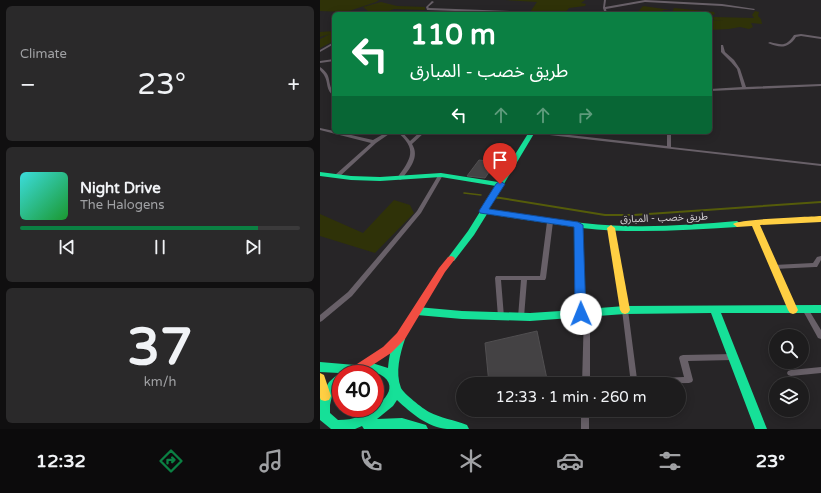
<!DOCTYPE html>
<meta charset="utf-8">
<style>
body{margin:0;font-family:"Varela Round","Noto Sans Arabic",sans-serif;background:#2a292a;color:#f1f3f6;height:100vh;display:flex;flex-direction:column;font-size:15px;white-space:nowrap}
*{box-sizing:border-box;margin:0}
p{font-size:13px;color:#a0a1a4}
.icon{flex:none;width:22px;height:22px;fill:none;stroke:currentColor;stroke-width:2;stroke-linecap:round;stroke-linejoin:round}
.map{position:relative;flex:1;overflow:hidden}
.details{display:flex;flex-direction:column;gap:6px;padding:6px;background:#100f10;width:320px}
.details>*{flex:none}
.hud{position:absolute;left:12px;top:12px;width:380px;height:122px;border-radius:6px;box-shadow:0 2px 10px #0003,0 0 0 1px #3b3a3b;background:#0b8043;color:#fff;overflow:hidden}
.buttons{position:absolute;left:449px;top:329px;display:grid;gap:8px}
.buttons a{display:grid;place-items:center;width:40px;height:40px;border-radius:50%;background:#1d1c1d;box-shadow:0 2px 10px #0003,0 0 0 1px #3b3a3b;font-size:20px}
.speed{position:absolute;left:12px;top:365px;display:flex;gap:8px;font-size:20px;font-weight:700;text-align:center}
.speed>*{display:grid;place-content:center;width:52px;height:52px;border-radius:50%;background:#1d1c1d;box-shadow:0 2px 10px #0003,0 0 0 1px #3b3a3b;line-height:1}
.speed .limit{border:6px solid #d22;background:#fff;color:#111}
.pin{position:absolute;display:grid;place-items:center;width:34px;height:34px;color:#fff;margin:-41px -17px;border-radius:50% 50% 50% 0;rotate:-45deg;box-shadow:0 0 4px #0007}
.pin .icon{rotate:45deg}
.me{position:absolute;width:44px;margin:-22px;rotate:359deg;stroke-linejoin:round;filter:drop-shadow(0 0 3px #0008)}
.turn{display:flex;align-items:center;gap:14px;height:84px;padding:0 12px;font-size:18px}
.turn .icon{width:52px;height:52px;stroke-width:2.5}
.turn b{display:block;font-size:28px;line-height:34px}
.lanes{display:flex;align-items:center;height:38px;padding:0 12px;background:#0003;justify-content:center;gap:20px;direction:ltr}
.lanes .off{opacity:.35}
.big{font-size:30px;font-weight:600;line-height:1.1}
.details .card{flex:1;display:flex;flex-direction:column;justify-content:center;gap:6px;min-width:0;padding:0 14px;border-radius:6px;background:#2a292a}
.details .dial{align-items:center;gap:0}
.dial b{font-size:52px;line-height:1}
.song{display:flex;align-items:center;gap:12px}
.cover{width:48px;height:48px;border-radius:6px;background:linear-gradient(135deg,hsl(180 70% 55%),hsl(130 70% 35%))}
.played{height:4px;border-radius:2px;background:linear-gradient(90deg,#0b8043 85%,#3b3a3b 85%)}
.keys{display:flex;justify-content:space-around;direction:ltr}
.heat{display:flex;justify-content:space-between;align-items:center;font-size:22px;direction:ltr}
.trip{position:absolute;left:136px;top:377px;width:230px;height:40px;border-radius:20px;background:#1d1c1d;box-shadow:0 2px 10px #0003,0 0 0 1px #3b3a3b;font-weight:600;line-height:40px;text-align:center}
.menu{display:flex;height:64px;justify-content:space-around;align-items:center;background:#0c0b0c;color:#a0a1a4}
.menu .icon{width:28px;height:28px}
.menu .current{color:#0b8043}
.menu b{font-size:18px;color:#f1f3f6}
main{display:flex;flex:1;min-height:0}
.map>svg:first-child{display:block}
.green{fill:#2f3208}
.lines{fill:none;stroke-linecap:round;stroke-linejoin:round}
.stream-far1{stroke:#555c0a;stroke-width:1.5}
.stream{stroke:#555c0a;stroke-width:2}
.building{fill:#444244;stroke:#514f51}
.street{fill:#686068;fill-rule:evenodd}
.fast{fill:#16e098;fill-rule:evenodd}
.slow{fill:#ffcf43;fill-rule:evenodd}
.jam{fill:#f24e42;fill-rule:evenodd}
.route{fill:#1a73e8;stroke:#114b97}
.labels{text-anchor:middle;stroke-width:4;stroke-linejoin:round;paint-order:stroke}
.street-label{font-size:10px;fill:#dad7da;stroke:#282428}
</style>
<main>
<section class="details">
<div class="card"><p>Climate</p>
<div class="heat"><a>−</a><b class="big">23°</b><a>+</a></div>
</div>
<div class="card">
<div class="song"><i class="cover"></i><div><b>Night Drive</b><p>The Halogens</p></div></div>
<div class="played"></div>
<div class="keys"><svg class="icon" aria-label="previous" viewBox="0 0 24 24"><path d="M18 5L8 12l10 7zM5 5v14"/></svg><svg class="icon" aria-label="pause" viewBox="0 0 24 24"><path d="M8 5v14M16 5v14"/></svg><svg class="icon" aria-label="next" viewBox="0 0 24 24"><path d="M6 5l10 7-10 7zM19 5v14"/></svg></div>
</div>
<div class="card dial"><b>37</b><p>km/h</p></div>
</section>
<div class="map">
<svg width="501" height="429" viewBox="0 0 501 429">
<rect width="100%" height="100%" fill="#272527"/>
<!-- green -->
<g class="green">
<polygon points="0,0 59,0 56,2 26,12 0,11"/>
<polygon points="185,0 265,0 261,3 266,4 265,6 249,8 245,13 210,12 217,2"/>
<polygon points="61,2 77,6 105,7 105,10 74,9 69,11 69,14 25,14 31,11 48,11 43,7"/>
<polygon points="323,6 351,10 343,10 341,14 316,14"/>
<polygon points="354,8 394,12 395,14 390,16 390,14 351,14"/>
<polygon points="88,11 141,11 140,14 84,14 83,13"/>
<polygon points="435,11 439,12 438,16 441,19 442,24 431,23 433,27 429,29 420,27 409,29 390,30 390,20 404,21 394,20 393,17 434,18 432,15"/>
<polygon points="14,31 14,34 12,34 14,35 14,41 0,48 0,39 10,34 0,37 0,32"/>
<polygon points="74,200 90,205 94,213 55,253 0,236 0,214 43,233"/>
</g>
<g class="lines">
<!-- stream-far1 -->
<g class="stream-far1">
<polyline points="144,193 161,195"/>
<polyline points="174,197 178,198"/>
</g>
<!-- stream -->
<polyline class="stream" points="174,197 285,215 314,215 501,202"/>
</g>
<!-- building -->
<g class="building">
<polygon points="159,160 176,162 165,178 147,176"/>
<polygon points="217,331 228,384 169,384 165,343"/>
</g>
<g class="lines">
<!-- street -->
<g class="street">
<polygon points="284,0 286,0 285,7 325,0 402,4 435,9 434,10 402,6 325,2 286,9 287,14 285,14 283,8"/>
<polygon points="112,1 114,2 108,7 109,8 242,13 243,14 219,14 107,10 106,7"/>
<path d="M481,34L501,37V39L481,36L476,37C468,49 460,48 448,43L450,42C462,45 466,47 474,35Z"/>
<polygon points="14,42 14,44 0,52 0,50"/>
<polygon points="401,45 403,45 405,52 414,60 420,69 426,87 501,84 501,86 390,91 390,89 422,87 417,69 411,62 401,52"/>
<polygon points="14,59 14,61 0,63 0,61"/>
<path d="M0,67C12,76 7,79 12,90C15,96 14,90 14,96C5,90 9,83 4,75C3,73 1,72 0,70Z"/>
<polygon points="0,128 14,131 14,132 18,132 53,140 67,132 72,132 56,143 19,177 17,177 15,176 15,175 51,143 0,130"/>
<path d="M77,132H82L90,141L100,132H105L92,144C100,157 90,168 82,179L80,180L77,178C91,159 98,149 77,132Z"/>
<polygon points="210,132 223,132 347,146 347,132 351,132 351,147 501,164 501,166 212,133"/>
<polygon points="119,174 123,174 123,175 101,213 32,296 2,321 0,322 0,315 28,292 97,211"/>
<polygon points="230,220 233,222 226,278 225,280 207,280 204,317 203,319 201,320 199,319 198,317 201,280 181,280 184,317 183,319 181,320 179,319 178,317 175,278 176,276 220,276 227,222"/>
<polygon points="501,256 501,260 497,267 495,267 454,269 452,269 451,267 452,265 454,265 493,263 497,257"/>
<polygon points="485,306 487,307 501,330 501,339 498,338 482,309 483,307"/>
<polygon points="305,307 307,308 308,310 317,379 364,377 359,358 360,356 363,355 413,354 416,355 417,357 416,359 413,360 368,361 373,380 372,382 369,383 311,384 302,310 303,308"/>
<polygon points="267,310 269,311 270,313 270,384 262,384 264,313 265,311"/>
<polygon points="501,367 501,373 471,376 468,375 467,373 468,371 471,370"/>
<rect x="261" y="410" width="8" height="19"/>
</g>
<!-- fast -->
<g class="fast">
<path d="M209,132H215L169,209C215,217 261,225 308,226C344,227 381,224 417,221L421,224L417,227C365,230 314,234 262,228L266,309L305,306L501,305V313H401L447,429H435L391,313L305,314L210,321L142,319L97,315L94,314L92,311L94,308L97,307L142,311L210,313L256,310L254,227L167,214L154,235L134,261H128L127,259L148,231L176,186L121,177L60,181L31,180L0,176V172L31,176L60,177L121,173L178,182Z"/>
<path d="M80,335L84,336L85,339C80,354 75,372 81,388C83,393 103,409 109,412C120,418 135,420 147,425L149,429C142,429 134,429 127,429C107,427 91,413 77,400L73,406L57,419L82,418L106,425L108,429H44L42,426L35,429H11L0,420V398L2,394L9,382L19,373L0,372V362L35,365L52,363L68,368C69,357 71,346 76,336ZM47,372C54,372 59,373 64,377C82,392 51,411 39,416C33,419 26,420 18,420L10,413V405L12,396L21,384V374H37Z"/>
</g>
<!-- slow -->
<g class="slow">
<path d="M501,216V222L440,225L478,310L476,313L473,314L470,313L468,310L432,226L417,227L413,224C419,219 487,217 501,216Z"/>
<polygon points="291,225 295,228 310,310 308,313 305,314 302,313 300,310 287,228"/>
<polygon points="0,373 4,375 11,396 9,400 5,401 1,400 0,398"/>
</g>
<!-- jam -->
<polygon class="jam" points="131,256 134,257 135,259 125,272 85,339 71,353 45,370 41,372 37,370 36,367 37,364 63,347 77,333 119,268 128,257"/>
</g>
<!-- route -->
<polygon class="route" points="180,181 185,184 169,209 258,222 263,225 266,314 265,317 261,318 257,317 255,314 254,227 160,213 159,211 176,184"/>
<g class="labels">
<!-- street labels -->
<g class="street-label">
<text transform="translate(344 217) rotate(-2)" y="4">طريق خصب - المبارق</text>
</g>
</g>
</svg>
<div class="buttons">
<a><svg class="icon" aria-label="search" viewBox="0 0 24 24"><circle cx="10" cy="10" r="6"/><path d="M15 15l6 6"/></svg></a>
<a><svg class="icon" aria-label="layers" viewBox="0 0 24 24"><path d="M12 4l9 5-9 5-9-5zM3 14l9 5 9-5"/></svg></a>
</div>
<div class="speed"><div class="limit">40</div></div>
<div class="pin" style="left:180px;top:184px;background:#d93025"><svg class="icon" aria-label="arrive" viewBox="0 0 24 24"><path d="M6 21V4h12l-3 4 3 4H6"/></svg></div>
<svg class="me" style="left:261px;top:314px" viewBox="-20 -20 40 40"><circle r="19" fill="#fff"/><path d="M0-13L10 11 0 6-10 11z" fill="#1a73e8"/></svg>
<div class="trip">12:33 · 1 min · 260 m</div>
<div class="hud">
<div class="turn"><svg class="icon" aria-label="left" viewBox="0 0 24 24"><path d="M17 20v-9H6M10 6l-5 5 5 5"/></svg><div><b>110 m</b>طريق خصب - المبارق</div></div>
<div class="lanes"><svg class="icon" aria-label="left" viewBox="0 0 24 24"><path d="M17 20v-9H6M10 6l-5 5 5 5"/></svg><svg class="icon off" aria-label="ahead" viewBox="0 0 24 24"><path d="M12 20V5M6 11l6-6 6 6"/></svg><svg class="icon off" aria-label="ahead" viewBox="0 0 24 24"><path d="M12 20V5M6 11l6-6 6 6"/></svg><svg class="icon off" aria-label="right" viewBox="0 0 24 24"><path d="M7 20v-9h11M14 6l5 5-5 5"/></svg></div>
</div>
</div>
</main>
<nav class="menu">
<b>12:32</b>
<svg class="icon current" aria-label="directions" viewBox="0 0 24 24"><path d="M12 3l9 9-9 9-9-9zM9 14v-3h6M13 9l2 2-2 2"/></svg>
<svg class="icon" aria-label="music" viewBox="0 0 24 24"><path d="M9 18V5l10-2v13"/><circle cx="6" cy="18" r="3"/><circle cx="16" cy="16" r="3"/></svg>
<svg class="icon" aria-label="phone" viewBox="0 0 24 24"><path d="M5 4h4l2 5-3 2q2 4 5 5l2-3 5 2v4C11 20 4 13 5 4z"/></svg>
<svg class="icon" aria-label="climate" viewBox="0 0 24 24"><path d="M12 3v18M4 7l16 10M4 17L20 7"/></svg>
<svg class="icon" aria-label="car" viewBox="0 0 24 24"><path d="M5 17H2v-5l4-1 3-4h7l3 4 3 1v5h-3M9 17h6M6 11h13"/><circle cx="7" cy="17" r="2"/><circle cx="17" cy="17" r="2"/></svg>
<svg class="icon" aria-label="filters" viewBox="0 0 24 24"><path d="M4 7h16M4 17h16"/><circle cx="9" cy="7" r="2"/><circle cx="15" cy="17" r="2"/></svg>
<b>23°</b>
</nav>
